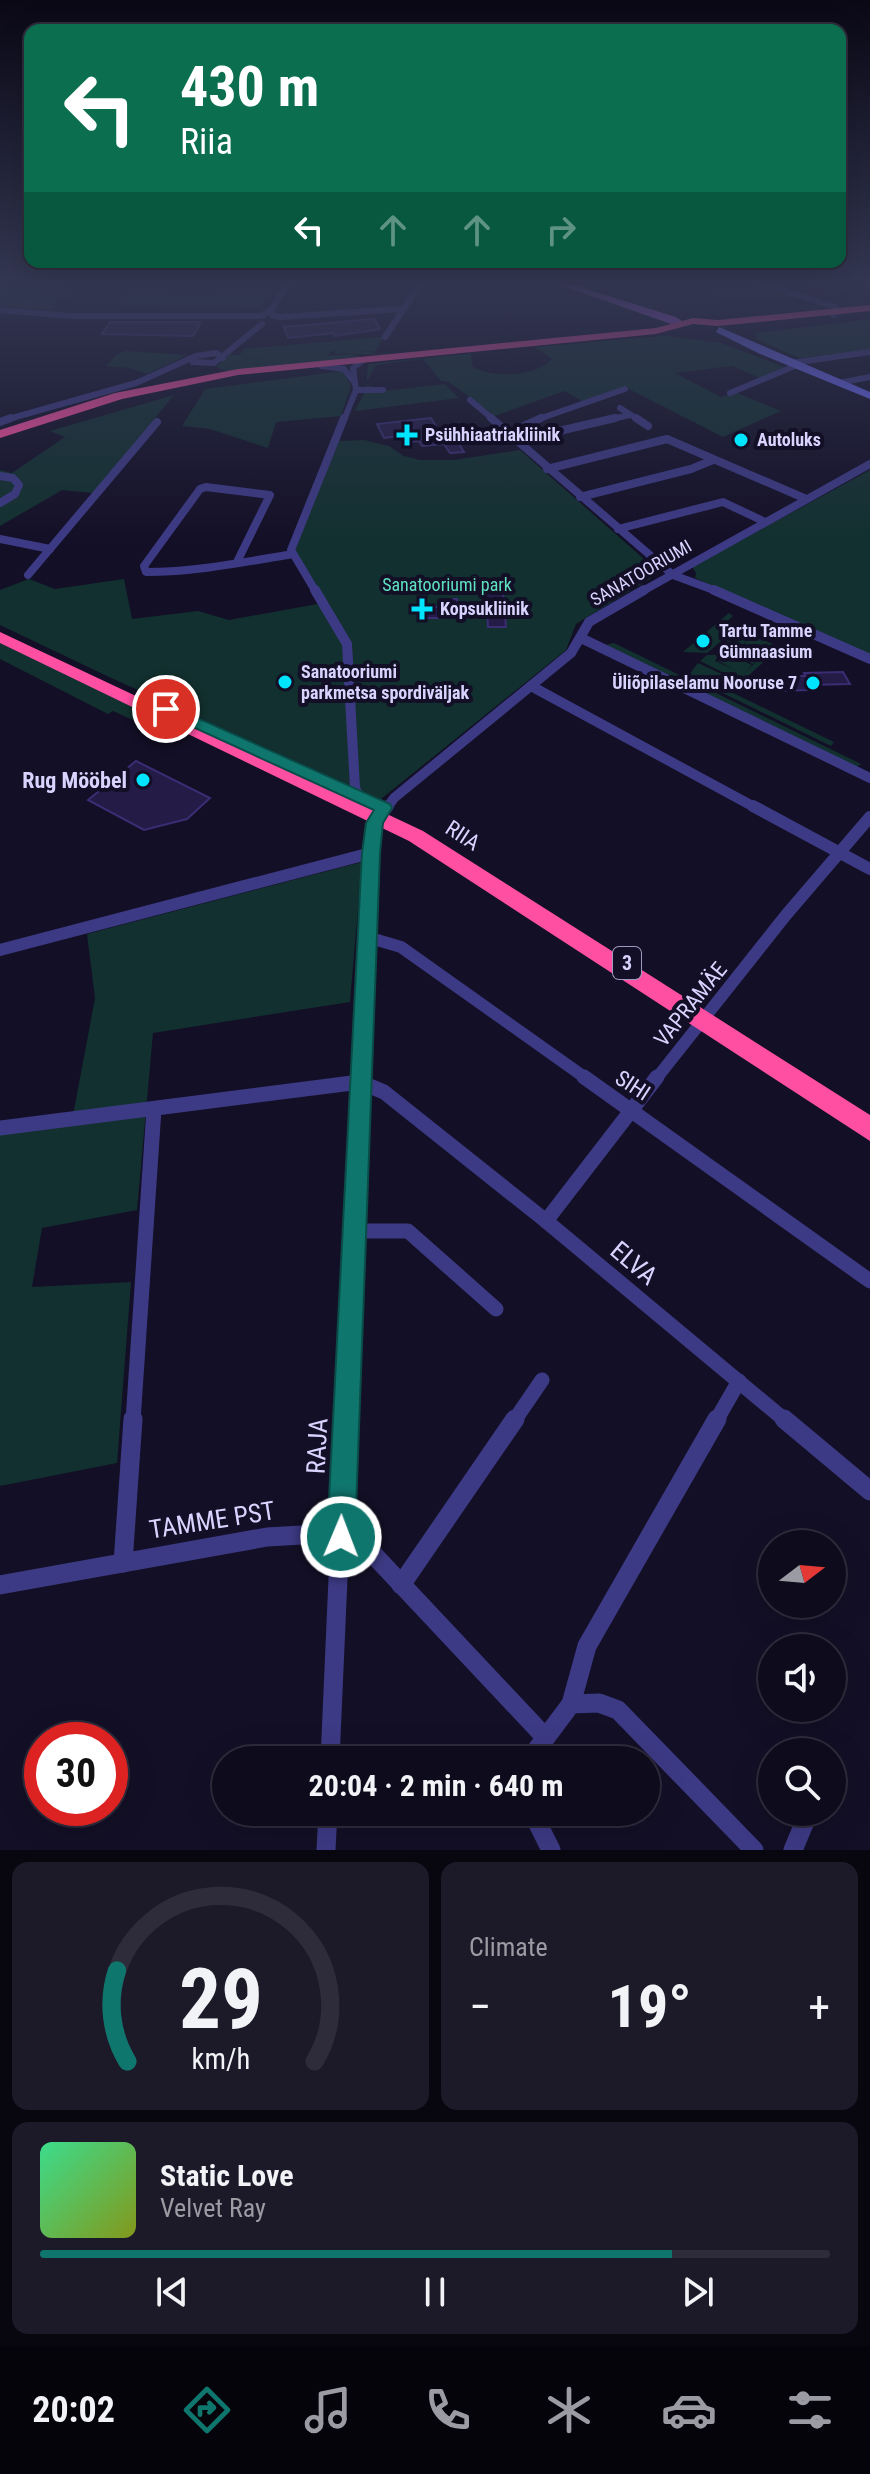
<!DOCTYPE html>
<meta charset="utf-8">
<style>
body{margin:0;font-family:"Roboto Condensed",sans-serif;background:#1c1929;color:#f1f3f6;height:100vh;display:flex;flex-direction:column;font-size:30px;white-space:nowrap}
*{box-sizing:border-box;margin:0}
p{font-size:26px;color:#9b9ba3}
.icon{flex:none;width:44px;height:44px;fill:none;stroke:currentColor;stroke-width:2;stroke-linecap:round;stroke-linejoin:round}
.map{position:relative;height:1850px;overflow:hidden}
.drawer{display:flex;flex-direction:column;gap:12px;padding:12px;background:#08060f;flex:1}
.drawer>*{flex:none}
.banner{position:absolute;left:24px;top:24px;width:822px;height:244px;border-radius:16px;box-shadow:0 8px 32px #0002,0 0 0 2px #2e2b3b;background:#0b6e4f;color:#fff;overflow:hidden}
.needle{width:52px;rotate:74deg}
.buttons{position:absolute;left:758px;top:1530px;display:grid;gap:16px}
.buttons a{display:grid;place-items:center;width:88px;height:88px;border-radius:50%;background:#0e0b1c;box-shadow:0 8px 32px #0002,0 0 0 2px #2e2b3b;font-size:40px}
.speed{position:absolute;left:24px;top:1722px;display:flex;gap:16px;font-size:40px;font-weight:700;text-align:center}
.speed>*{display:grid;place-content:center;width:104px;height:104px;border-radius:50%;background:#0e0b1c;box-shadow:0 8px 32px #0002,0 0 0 2px #2e2b3b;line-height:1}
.speed .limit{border:12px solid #d22;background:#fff;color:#111}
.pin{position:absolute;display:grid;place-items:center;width:68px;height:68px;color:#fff;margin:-34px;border:4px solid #fff;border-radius:50%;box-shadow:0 2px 8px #0007}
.me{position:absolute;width:88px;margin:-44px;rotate:1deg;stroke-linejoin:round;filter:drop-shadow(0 0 6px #0008)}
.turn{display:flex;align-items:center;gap:28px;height:168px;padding:0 24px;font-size:36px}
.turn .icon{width:104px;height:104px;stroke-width:2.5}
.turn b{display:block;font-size:56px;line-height:68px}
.lanes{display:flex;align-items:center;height:76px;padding:0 24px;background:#0003;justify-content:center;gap:40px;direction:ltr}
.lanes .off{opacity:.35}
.big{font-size:60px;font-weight:700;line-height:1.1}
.drawer .widget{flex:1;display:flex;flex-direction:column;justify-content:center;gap:12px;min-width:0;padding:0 28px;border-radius:16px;background:#1c1929}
.drawer .dial{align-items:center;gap:0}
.dial svg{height:208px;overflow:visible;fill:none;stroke:#2e2b3b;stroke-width:7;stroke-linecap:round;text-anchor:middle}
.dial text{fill:#f1f3f6;stroke:none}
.song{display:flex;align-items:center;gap:24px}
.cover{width:96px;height:96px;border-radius:12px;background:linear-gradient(135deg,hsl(150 70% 55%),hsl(70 70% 35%))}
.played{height:8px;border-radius:4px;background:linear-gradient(90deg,#0f766e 80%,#2e2b3b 80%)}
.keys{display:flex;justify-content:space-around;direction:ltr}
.heat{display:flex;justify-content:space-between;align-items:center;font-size:44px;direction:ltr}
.drawer .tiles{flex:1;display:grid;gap:12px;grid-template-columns:1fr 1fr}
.widget:last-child{grid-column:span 2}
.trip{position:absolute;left:212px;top:1746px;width:448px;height:80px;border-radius:40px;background:#0e0b1c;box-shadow:0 8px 32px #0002,0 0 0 2px #2e2b3b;font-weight:700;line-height:80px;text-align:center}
.menu{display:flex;height:128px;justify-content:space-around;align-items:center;background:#06040b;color:#9b9ba3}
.menu .icon{width:56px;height:56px}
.menu .current{color:#0f766e}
.menu b{font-size:36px;color:#f1f3f6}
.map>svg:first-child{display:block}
.green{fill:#12302f}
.building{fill:#241b47;stroke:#3b2d73;stroke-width:2}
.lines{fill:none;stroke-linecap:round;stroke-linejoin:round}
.street-far5{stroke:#3d3a85;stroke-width:6}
.street-far4{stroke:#3d3a85;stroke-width:8}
.street-far3{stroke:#3d3a85;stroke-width:10}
.street-far2{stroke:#3d3a85;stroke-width:12}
.street-far1{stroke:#3d3a85;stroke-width:15}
.street{stroke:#3d3a85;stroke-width:19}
.secondary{fill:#6f6bff;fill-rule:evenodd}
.primary{fill:#c25bff;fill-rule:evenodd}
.highway{fill:#ff4fa3;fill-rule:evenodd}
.route{fill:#0f766e;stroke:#0a4d48;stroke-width:2}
.poi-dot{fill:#00e5ff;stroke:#130f26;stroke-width:3}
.labels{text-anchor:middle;stroke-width:8;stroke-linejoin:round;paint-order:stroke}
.far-poi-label{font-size:18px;font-weight:bold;fill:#d9d4ff;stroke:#130f26;text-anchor:start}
.far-street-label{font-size:18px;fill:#d9d4ff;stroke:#130f26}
.far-park-label{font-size:18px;fill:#5fe0c0;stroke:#130f26}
.shield{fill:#130f26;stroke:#9e99be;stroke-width:2}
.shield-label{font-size:20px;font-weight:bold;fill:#d9d4ff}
.poi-label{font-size:22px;font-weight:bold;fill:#d9d4ff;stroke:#130f26;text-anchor:end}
.street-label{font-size:22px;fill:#d9d4ff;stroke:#130f26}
.near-street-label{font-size:26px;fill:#d9d4ff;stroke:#130f26}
</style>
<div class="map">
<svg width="870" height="1850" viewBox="0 0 870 1850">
<rect width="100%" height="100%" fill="#130f26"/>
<!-- green -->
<g class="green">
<polygon points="4,283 81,283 49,310 0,306 0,288"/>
<polygon points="136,283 170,283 164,293 216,294 219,283 279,283 260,307 117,305"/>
<polygon points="734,283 752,283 790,295 756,298 746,303 713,292"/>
<polygon points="870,319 870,350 799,358 756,339 757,333"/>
<path d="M665,336L721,343L784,367L760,378L732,366L675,373L721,397L737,393L781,411L723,437L625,387L584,402L564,391L495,416L449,382L441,381L423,359L376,365L365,385L374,387L366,388L368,364L476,353L471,354L472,366C492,379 535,377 552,359L535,347Z"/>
<path d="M381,337H384L375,352L358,350L378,354L395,353C373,357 357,352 336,354L334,350L326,356L352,354L361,357L227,371L216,367L230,354L270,361L239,355L244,349Z"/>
<polygon points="125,351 187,355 147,374 130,368 106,366 117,354"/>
<polygon points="343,371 351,386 341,416 276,422 268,448 210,429 182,426 205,389"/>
<polygon points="445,384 459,398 355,411 364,393"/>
<polygon points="174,395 93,493 62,490 0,526 0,470 12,473 65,437 50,431"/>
<polygon points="364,440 389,446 404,456 420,460 454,460 520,450 660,573 576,624 566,650 381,799 109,677 0,625 0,590 29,579 55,589 124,579 132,619 198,611 229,620 323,603 294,551 338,441"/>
<polygon points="870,470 870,656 695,578 696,573 692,567"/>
<polygon points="729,613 733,616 726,622 736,629 707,653 683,652"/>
<polygon points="739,630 780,647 738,685 726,674 700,661 707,655 719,655 715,661 736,670 718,661 727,653 752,665 744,674 767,651 761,654 743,646 747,641 741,646 762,656 753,664 728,652 738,644 728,647 726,641"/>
<polygon points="0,642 157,718 160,727 157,731 113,711 108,714 0,659"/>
<polygon points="614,643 861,764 855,768 605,645"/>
<polygon points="698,663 724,675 735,688 731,692 834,742 831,746 688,676"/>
<polygon points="362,862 350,1002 153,1033 137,1210 42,1228 32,1287 131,1282 117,1463 0,1486 0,1134 71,1126 95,998 87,934"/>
</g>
<!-- building -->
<g class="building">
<polygon points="374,319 380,329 335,336 334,333 288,338 284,327"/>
<polygon points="110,322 201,322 193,336 102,334"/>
<polygon points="431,418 443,438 455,437 464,452 450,453 444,444 422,446 419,441 408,442 405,435 384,438 377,424"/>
<polygon points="486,591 503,591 506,627 488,627"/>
<polygon points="445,599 457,599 458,618 418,618 418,607 445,607"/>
<polygon points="843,672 850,684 807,685 809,690 781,691 777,681 798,681 797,676 805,676 804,673"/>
<polygon points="136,761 210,798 187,819 144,830 88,800"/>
</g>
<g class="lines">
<!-- street-far5 -->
<g class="street-far5">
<polyline points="759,283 835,307 839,311 833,315"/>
<polyline points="0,310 70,316 260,316"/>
<polyline points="271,310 289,283"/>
<polyline points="262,316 271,310 273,316 281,317 401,309"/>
<polyline points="385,337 421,283"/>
<polyline points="193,358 193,362 214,363 262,324"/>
<polyline points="791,363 870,352"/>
<polyline points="321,366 344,369 354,382"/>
<polyline points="839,383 870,377"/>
<polyline points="356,390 383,390"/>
<polyline points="730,393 797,365"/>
<polyline points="470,400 494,420"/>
<polyline points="620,408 639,420"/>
<polyline points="5,420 136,383 196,356 216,353 223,358"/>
<polyline points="344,420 356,390 353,368 362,361"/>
<polyline points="536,420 625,389"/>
<polyline points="607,420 630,415"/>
</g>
<!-- street-far4 -->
<g class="street-far4">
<polyline points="491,418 673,575 719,592"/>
<polyline points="636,418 648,426"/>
<polyline points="0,422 11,418"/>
<polyline points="507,434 541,418"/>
<polyline points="516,441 615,418"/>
<polyline points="547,469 667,439 804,498"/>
<polyline points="0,476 13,478 19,485 15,494 0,503"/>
<polyline points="580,497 691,469 713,460"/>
<polyline points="618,529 723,502 763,521"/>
<polyline points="0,539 50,549"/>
<path d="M237,562L270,495L206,487L200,489L144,566L146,572C195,572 245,562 293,554"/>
<polyline points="28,575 157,422"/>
<polyline points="316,592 291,550 344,418"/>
<polyline points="641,592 870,464"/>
</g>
<!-- street-far3 -->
<g class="street-far3">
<polyline points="315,590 347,644 355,788 359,796"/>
<polyline points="714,590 870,659"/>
<polyline points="581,638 870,778"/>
<polyline points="531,686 756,808"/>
<polyline points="387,808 394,798 571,653 589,622 644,590"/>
</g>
<!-- street-far2 -->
<g class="street-far2">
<polyline points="753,806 870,869"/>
<polyline points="367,937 401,947 587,1079"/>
<polyline points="0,950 371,853"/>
<polyline points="361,1079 375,823 388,806"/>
<polyline points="656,1079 786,915 870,817"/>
</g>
<!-- street-far1 -->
<g class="street-far1">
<polyline points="584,1077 870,1281"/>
<polyline points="0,1128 360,1082 384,1092 546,1221 786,1421"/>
<polyline points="546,1221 657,1077"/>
<polyline points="356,1231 408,1231 496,1309"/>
<polyline points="133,1421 154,1109"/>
<polyline points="345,1421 361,1077"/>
<polyline points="514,1421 542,1380"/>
<polyline points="716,1421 739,1381"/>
</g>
<!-- street -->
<g class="street">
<polyline points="784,1419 870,1491"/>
<polyline points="123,1563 133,1419"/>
<polyline points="0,1585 267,1537 320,1534 341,1537 365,1547 373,1554 544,1736"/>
<polyline points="401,1585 515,1419"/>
<polyline points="571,1704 587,1646 717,1419"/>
<polyline points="330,1760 345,1419"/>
<polyline points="529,1760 571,1704 599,1703 618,1710 754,1850"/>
<polyline points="532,1812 551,1850"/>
<polyline points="326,1850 328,1812"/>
<polyline points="793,1850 809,1812"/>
</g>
<!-- secondary -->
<polygon class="secondary" points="719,327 870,392 870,399 758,353 716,332"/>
<!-- primary -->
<polygon class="primary" points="554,283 567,283 676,317 688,325 680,327"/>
<!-- highway -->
<g class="highway">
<polygon points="870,305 870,311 718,326 693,324 656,334 238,375 122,399 0,438 0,430 115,393 238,369 656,328 693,318 718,320"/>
<polygon points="0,632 423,831 870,1115 870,1141 409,841 0,643"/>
</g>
</g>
<!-- sky -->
<linearGradient id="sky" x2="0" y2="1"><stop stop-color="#0a0815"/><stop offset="0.52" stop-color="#333752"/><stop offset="1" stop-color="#333752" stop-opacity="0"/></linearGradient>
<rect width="870" height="542" fill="url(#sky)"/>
<!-- route -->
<polygon class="route" points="166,704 390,804 392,808 383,823 380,853 355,1537 351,1547 341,1551 331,1547 327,1537 362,853 366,823 374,810 160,712 158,709"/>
<!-- markers -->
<g class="poi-dot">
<path d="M403 423h8v8h8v8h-8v8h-8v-8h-8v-8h8z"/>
<circle cx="741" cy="440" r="8"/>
<path d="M418 597h8v8h8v8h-8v8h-8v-8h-8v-8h8z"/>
<circle cx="703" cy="641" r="8"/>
<circle cx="285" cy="682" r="8"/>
<circle cx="813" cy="683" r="8"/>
<circle cx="143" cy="780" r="8"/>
</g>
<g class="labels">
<!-- far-poi labels -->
<g class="far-poi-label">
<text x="425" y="441">Psühhiaatriakliinik</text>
<text x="757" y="446">Autoluks</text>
<text x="440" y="615">Kopsukliinik</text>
<text x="719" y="637">Tartu Tamme<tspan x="719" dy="21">Gümnaasium</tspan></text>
<text x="301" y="678">Sanatooriumi<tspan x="301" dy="21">parkmetsa spordiväljak</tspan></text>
<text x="797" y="689" text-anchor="end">Üliõpilaselamu Nooruse 7</text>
</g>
<!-- far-street labels -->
<g class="far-street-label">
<text transform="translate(641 573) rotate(-30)" y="6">SANATOORIUMI</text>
</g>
<!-- far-park labels -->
<g class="far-park-label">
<text x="447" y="591">Sanatooriumi park</text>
</g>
<!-- shield labels -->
<rect class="shield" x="613" y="947" width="28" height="32" rx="6"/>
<g class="shield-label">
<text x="627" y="970">3</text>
</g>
<!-- poi labels -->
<g class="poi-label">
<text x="127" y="788">Rug Mööbel</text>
</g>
<!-- street labels -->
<g class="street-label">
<text transform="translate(463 835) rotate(33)" y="8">RIIA</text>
<text transform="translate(690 1004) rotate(-51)" y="8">VAPRAMÄE</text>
<text transform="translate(633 1085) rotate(33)" y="8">SIHI</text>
</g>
<!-- near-street labels -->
<g class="near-street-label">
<text transform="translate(634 1263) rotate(40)" y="9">ELVA</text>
<text transform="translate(317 1446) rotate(-87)" y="9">RAJA</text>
<text transform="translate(212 1520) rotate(-9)" y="9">TAMME PST</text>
</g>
</g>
</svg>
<div class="buttons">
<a><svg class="needle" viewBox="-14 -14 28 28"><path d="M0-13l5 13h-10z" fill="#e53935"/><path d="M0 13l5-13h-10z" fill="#9b9ba3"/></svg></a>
<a><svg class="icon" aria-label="sound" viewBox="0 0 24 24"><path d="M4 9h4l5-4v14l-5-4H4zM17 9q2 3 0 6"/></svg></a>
<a><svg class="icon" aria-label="search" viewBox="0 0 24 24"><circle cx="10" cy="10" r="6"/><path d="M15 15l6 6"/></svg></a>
</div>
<div class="speed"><div class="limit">30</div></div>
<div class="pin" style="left:166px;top:709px;background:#d93025"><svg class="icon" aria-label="arrive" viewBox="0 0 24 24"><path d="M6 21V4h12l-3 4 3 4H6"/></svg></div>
<svg class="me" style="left:341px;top:1537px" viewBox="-20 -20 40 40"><circle r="17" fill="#0f766e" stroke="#fff" stroke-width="3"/><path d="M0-11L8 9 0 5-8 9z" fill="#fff"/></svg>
<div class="trip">20:04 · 2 min · 640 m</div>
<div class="banner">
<div class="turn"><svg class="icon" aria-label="left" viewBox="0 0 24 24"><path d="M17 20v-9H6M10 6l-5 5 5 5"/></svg><div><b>430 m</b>Riia</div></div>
<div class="lanes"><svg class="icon" aria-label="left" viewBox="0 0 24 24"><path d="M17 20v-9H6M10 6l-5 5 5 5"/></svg><svg class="icon off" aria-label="ahead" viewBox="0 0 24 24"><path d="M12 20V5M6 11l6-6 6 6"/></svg><svg class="icon off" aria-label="ahead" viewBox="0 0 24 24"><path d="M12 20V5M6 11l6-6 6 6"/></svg><svg class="icon off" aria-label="right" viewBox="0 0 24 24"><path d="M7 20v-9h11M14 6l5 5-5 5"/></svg></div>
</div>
</div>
<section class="drawer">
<div class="tiles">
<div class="widget dial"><svg viewBox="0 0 100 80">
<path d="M14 69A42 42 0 1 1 86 69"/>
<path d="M14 69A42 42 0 0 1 10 34" stroke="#0f766e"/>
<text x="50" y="56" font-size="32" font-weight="700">29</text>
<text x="50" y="72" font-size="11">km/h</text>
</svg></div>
<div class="widget"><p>Climate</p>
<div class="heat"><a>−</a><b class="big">19°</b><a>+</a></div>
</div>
<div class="widget">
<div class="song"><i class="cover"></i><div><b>Static Love</b><p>Velvet Ray</p></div></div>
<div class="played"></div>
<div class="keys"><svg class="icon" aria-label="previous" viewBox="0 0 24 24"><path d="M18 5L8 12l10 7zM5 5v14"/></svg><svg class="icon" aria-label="pause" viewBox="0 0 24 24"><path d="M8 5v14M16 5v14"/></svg><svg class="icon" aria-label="next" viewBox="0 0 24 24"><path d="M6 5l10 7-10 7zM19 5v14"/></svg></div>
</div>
</div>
</section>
<nav class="menu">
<b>20:02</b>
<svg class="icon current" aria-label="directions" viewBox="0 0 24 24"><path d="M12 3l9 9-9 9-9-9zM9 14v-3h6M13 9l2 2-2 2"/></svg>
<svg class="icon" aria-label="music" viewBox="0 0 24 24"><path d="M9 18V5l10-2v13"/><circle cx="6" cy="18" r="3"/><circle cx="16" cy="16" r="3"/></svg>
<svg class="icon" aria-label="phone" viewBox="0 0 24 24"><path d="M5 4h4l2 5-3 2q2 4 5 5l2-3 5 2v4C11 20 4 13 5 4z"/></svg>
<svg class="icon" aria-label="climate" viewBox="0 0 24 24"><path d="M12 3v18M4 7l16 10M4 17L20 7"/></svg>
<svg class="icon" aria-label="car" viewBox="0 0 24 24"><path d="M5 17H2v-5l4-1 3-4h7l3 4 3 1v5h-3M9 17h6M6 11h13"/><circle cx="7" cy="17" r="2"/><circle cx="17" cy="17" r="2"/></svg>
<svg class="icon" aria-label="filters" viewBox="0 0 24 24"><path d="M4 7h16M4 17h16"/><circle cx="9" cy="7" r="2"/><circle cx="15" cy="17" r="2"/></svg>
</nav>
